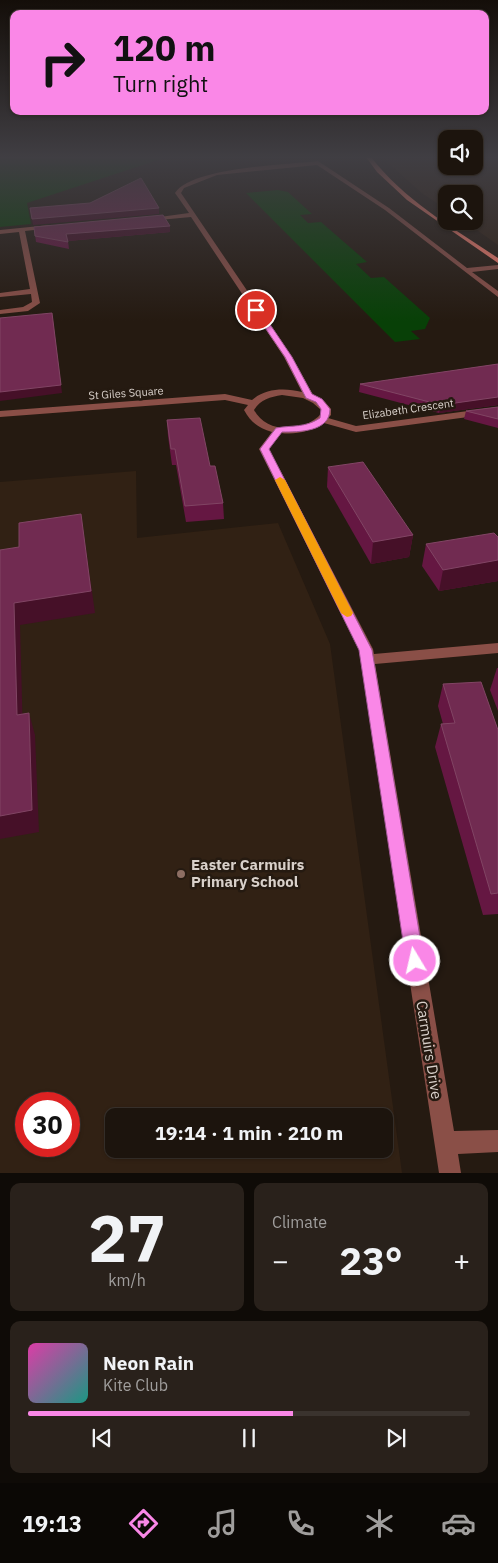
<!DOCTYPE html>
<meta charset="utf-8">
<style>
body{margin:0;font-family:"IBM Plex Sans",sans-serif;background:#29211b;color:#f1f3f6;height:100vh;display:flex;flex-direction:column;font-size:19px;white-space:nowrap}
*{box-sizing:border-box;margin:0}
p{font-size:16px;color:#a09e9d}
.icon{flex:none;width:28px;height:28px;fill:none;stroke:currentColor;stroke-width:2;stroke-linecap:round;stroke-linejoin:round}
.map{position:relative;height:1173px;overflow:hidden}
.drawer{display:flex;flex-direction:column;gap:10px;padding:10px;background:#0f0b07;flex:1}
.drawer>*{flex:none}
.hud{position:absolute;left:10px;top:10px;width:479px;height:105px;border-radius:10px;box-shadow:0 1px 4px #0004,0 0 0 1px #3a332e;background:#fa87e7;color:#111;overflow:hidden}
.buttons{position:absolute;left:438px;top:130px;display:grid;gap:10px}
.buttons a{display:grid;place-items:center;width:45px;height:45px;border-radius:10px;background:#1c140d;box-shadow:0 1px 4px #0004,0 0 0 1px #3a332e;font-size:25px}
.speed{position:absolute;left:15px;top:1092px;display:flex;gap:10px;font-size:25px;font-weight:700;text-align:center}
.speed>*{display:grid;place-content:center;width:65px;height:65px;border-radius:50%;background:#1c140d;box-shadow:0 1px 4px #0004,0 0 0 1px #3a332e;line-height:1}
.speed .limit{border:8px solid #d22;background:#fff;color:#111}
.pin{position:absolute;display:grid;place-items:center;width:42px;height:42px;color:#fff;margin:-21px;border:2px solid #fff;border-radius:50%;box-shadow:0 1px 5px #0007}
.me{position:absolute;width:55px;margin:-28px;rotate:351deg;stroke-linejoin:round;filter:drop-shadow(0 0 4px #0008)}
.turn{display:flex;align-items:center;gap:18px;height:105px;padding:0 20px;font-size:22px}
.turn .icon{width:65px;height:65px;stroke-width:2.5}
.turn b{display:block;font-size:35px;line-height:42px}
.big{font-size:38px;font-weight:700;line-height:1.1}
.drawer .tile{flex:1;display:flex;flex-direction:column;justify-content:center;gap:8px;min-width:0;padding:0 18px;border-radius:10px;background:#29211b}
.drawer .dial{align-items:center;gap:0}
.dial b{font-size:65px;line-height:1}
.song{display:flex;align-items:center;gap:15px}
.cover{width:60px;height:60px;border-radius:8px;background:linear-gradient(135deg,hsl(320 70% 55%),hsl(170 70% 35%))}
.played{height:5px;border-radius:2px;background:linear-gradient(90deg,#fa87e7 60%,#3a332e 60%)}
.keys{display:flex;justify-content:space-around;direction:ltr}
.heat{display:flex;justify-content:space-between;align-items:center;font-size:28px;direction:ltr}
.drawer .tiles{flex:1;display:grid;gap:10px;grid-template-columns:1fr 1fr}
.tile:last-child{grid-column:span 2}
.trip{position:absolute;left:105px;top:1108px;width:288px;height:50px;border-radius:10px;background:#1c140d;box-shadow:0 1px 4px #0004,0 0 0 1px #3a332e;font-weight:700;line-height:50px;text-align:center}
.tab-bar{display:flex;height:80px;justify-content:space-around;align-items:center;background:#0b0805;color:#a09e9d}
.tab-bar .icon{width:35px;height:35px}
.tab-bar .on{color:#fa87e7}
.tab-bar b{font-size:22px;color:#f1f3f6}
.map>svg:first-child{display:block}
.built{fill:#312114;fill-rule:evenodd}
.green{fill:#084007}
.lines{fill:none;stroke-linecap:round;stroke-linejoin:round}
.minor{fill:#8a4f47;fill-rule:evenodd}
.major{fill:#f97e6e;fill-rule:evenodd}
.wall{fill:#651742}
.shaded-wall{fill:#461028}
.building{fill:#712b51;stroke:#814564}
.route{fill:#fa87e7;stroke:#a25896}
.slow{fill:#f59e0b}
.education-dot{fill:#8d6e63;stroke:#251a11;stroke-width:2}
.labels{text-anchor:middle;stroke-width:5;stroke-linejoin:round;paint-order:stroke}
.far-street-label{font-size:11px;fill:#d8d0ca;stroke:#251a11}
.near-poi-label{font-size:15px;font-weight:bold;fill:#d8d0ca;stroke:#251a11;text-anchor:start}
.near-street-label{font-size:15px;fill:#d8d0ca;stroke:#251a11}
</style>
<div class="map">
<svg width="498" height="1173" viewBox="0 0 498 1173">
<rect width="100%" height="100%" fill="#251a11"/>
<!-- built -->
<g class="built">
<polygon points="385,157 446,157 446,166 474,166 474,157 498,157 498,245 464,221 474,221 474,194 446,194 446,209 423,194 387,162"/>
<path d="M136,471L137,538L278,523L330,644L402,1173H0V482ZM26,1104H69V1146H26ZM114,1116H384V1149H114Z"/>
</g>
<!-- green -->
<g class="green">
<polygon points="0,157 167,157 27,203 31,224 0,227"/>
<polygon points="278,190 288,192 312,214 300,215 308,223 321,222 367,262 356,264 371,278 384,277 430,318 425,329 411,331 420,339 395,342 246,193"/>
</g>
<g class="lines">
<!-- minor -->
<g class="minor">
<path d="M318,161L389,208L467,268L498,265V269L472,272L498,291V297L385,210L317,165L217,175L184,188L181,193L292,357L313,395L325,402L331,409V415L328,418L356,426L498,407V413L356,432L324,423C311,431 296,435 281,433L269,449L373,649L374,654L498,643V653L375,664L454,1131L498,1130V1152L458,1154L461,1173H439L359,649L259,449L272,432C259,428 251,423 244,410L248,405L225,400L0,417V411L225,394L252,400C266,388 285,388 302,392L284,357L191,217L148,221L145,219L189,213L175,193C192,167 286,165 318,161ZM282,395L303,398L313,403L321,410V414C303,433 267,434 254,410C261,399 270,397 282,395Z"/>
<polygon points="50,225 52,228 25,231 40,303 28,311 0,314 0,310 23,307 32,302 31,294 0,297 0,293 30,289 19,232 0,234 0,230"/>
</g>
<!-- major -->
<path class="major" d="M366,157H371C404,200 453,228 498,258V263L407,200L377,172Z"/>
</g>
<!-- wall -->
<g class="wall">
<polygon points="170,226 170,232 68,241 69,249 36,242 34,227"/>
<polygon points="498,364 498,405 439,413 359,392 360,384"/>
<polygon points="498,407 498,428 464,419 466,411"/>
<polygon points="167,420 210,466 223,503 224,519 186,522 176,465 172,465 168,436"/>
<polygon points="328,467 413,535 409,557 371,564 327,487"/>
<polygon points="426,544 498,560 498,581 439,591 422,566"/>
<polygon points="497,668 498,668 498,711 490,690"/>
<polygon points="443,684 498,730 498,914 483,915 435,747 441,724 443,724 438,706"/>
</g>
<!-- shaded-wall -->
<g class="shaded-wall">
<polygon points="159,208 159,214 33,225 32,219"/>
<polygon points="170,226 170,232 67,241 66,234"/>
<polygon points="53,320 62,393 0,401 0,392"/>
<polygon points="498,397 498,405 439,413 441,405"/>
<polygon points="81,514 95,613 20,625 23,737 17,715 14,603"/>
<polygon points="413,535 409,557 371,564 373,542"/>
<polygon points="498,560 498,581 439,591 443,570"/>
<polygon points="29,713 35,735 39,832 0,839 0,816"/>
</g>
<!-- building -->
<g class="building">
<polygon points="141,178 159,208 32,219 30,208 90,203"/>
<polygon points="163,215 170,226 66,234 68,242 35,236 34,227"/>
<polygon points="52,313 61,385 0,392 0,318"/>
<polygon points="498,364 498,397 441,405 360,384"/>
<polygon points="498,407 498,419 466,411"/>
<polygon points="200,418 210,466 215,466 223,503 185,506 175,449 171,449 167,420"/>
<polygon points="363,462 413,535 373,542 328,467"/>
<polygon points="81,514 91,591 14,603 17,715 29,713 32,810 0,816 0,550 19,547 19,523"/>
<polygon points="494,533 498,537 498,560 443,570 426,544"/>
<polygon points="481,682 498,730 498,893 491,894 441,724 455,723 443,684"/>
</g>
<!-- sky -->
<linearGradient id="sky" x2="0" y2="1"><stop stop-color="#140e09"/><stop offset="0.49" stop-color="#403e43"/><stop offset="1" stop-color="#403e43" stop-opacity="0"/></linearGradient>
<rect width="498" height="321" fill="url(#sky)"/>
<!-- route -->
<path class="route" d="M254,308H259L292,357L312,394L322,399L330,409C330,432 299,432 282,432L269,449L372,650L424,961L421,968L415,970L409,968L406,961L359,650L260,449L276,428C292,425 305,428 320,418L321,409L316,402L306,398L285,357L253,310Z"/>
<!-- slow -->
<polygon class="slow" points="280,477 285,480 353,613 351,616 347,617 341,613 275,480"/>
<!-- markers -->
<circle class="education-dot" cx="181" cy="874" r="5"/>
<g class="labels">
<!-- far-street labels -->
<g class="far-street-label">
<text transform="translate(126 393) rotate(-4)" y="4">St Giles Square</text>
<text transform="translate(408 409) rotate(-8)" y="4">Elizabeth Crescent</text>
</g>
<!-- near-poi labels -->
<g class="near-poi-label">
<text x="191" y="870">Easter Carmuirs<tspan x="191" dy="17">Primary School</tspan></text>
</g>
<!-- near-street labels -->
<g class="near-street-label">
<text transform="translate(429 1050) rotate(81)" y="5">Carmuirs Drive</text>
</g>
</g>
</svg>
<div class="buttons">
<a><svg class="icon" aria-label="sound" viewBox="0 0 24 24"><path d="M4 9h4l5-4v14l-5-4H4zM17 9q2 3 0 6"/></svg></a>
<a><svg class="icon" aria-label="search" viewBox="0 0 24 24"><circle cx="10" cy="10" r="6"/><path d="M15 15l6 6"/></svg></a>
</div>
<div class="speed"><div class="limit">30</div></div>
<div class="pin" style="left:256px;top:310px;background:#d93025"><svg class="icon" aria-label="arrive" viewBox="0 0 24 24"><path d="M6 21V4h12l-3 4 3 4H6"/></svg></div>
<svg class="me" style="left:415px;top:961px" viewBox="-20 -20 40 40"><circle r="17" fill="#fa87e7" stroke="#fff" stroke-width="3"/><path d="M0-11L8 9 0 5-8 9z" fill="#fff"/></svg>
<div class="trip">19:14 · 1 min · 210 m</div>
<div class="hud">
<div class="turn"><svg class="icon" aria-label="right" viewBox="0 0 24 24"><path d="M7 20v-9h11M14 6l5 5-5 5"/></svg><div><b>120 m</b>Turn right</div></div>
</div>
</div>
<section class="drawer">
<div class="tiles">
<div class="tile dial"><b>27</b><p>km/h</p></div>
<div class="tile"><p>Climate</p>
<div class="heat"><a>−</a><b class="big">23°</b><a>+</a></div>
</div>
<div class="tile">
<div class="song"><i class="cover"></i><div><b>Neon Rain</b><p>Kite Club</p></div></div>
<div class="played"></div>
<div class="keys"><svg class="icon" aria-label="previous" viewBox="0 0 24 24"><path d="M18 5L8 12l10 7zM5 5v14"/></svg><svg class="icon" aria-label="pause" viewBox="0 0 24 24"><path d="M8 5v14M16 5v14"/></svg><svg class="icon" aria-label="next" viewBox="0 0 24 24"><path d="M6 5l10 7-10 7zM19 5v14"/></svg></div>
</div>
</div>
</section>
<nav class="tab-bar">
<b>19:13</b>
<svg class="icon on" aria-label="directions" viewBox="0 0 24 24"><path d="M12 3l9 9-9 9-9-9zM9 14v-3h6M13 9l2 2-2 2"/></svg>
<svg class="icon" aria-label="music" viewBox="0 0 24 24"><path d="M9 18V5l10-2v13"/><circle cx="6" cy="18" r="3"/><circle cx="16" cy="16" r="3"/></svg>
<svg class="icon" aria-label="phone" viewBox="0 0 24 24"><path d="M5 4h4l2 5-3 2q2 4 5 5l2-3 5 2v4C11 20 4 13 5 4z"/></svg>
<svg class="icon" aria-label="climate" viewBox="0 0 24 24"><path d="M12 3v18M4 7l16 10M4 17L20 7"/></svg>
<svg class="icon" aria-label="car" viewBox="0 0 24 24"><path d="M5 17H2v-5l4-1 3-4h7l3 4 3 1v5h-3M9 17h6M6 11h13"/><circle cx="7" cy="17" r="2"/><circle cx="17" cy="17" r="2"/></svg>
</nav>
